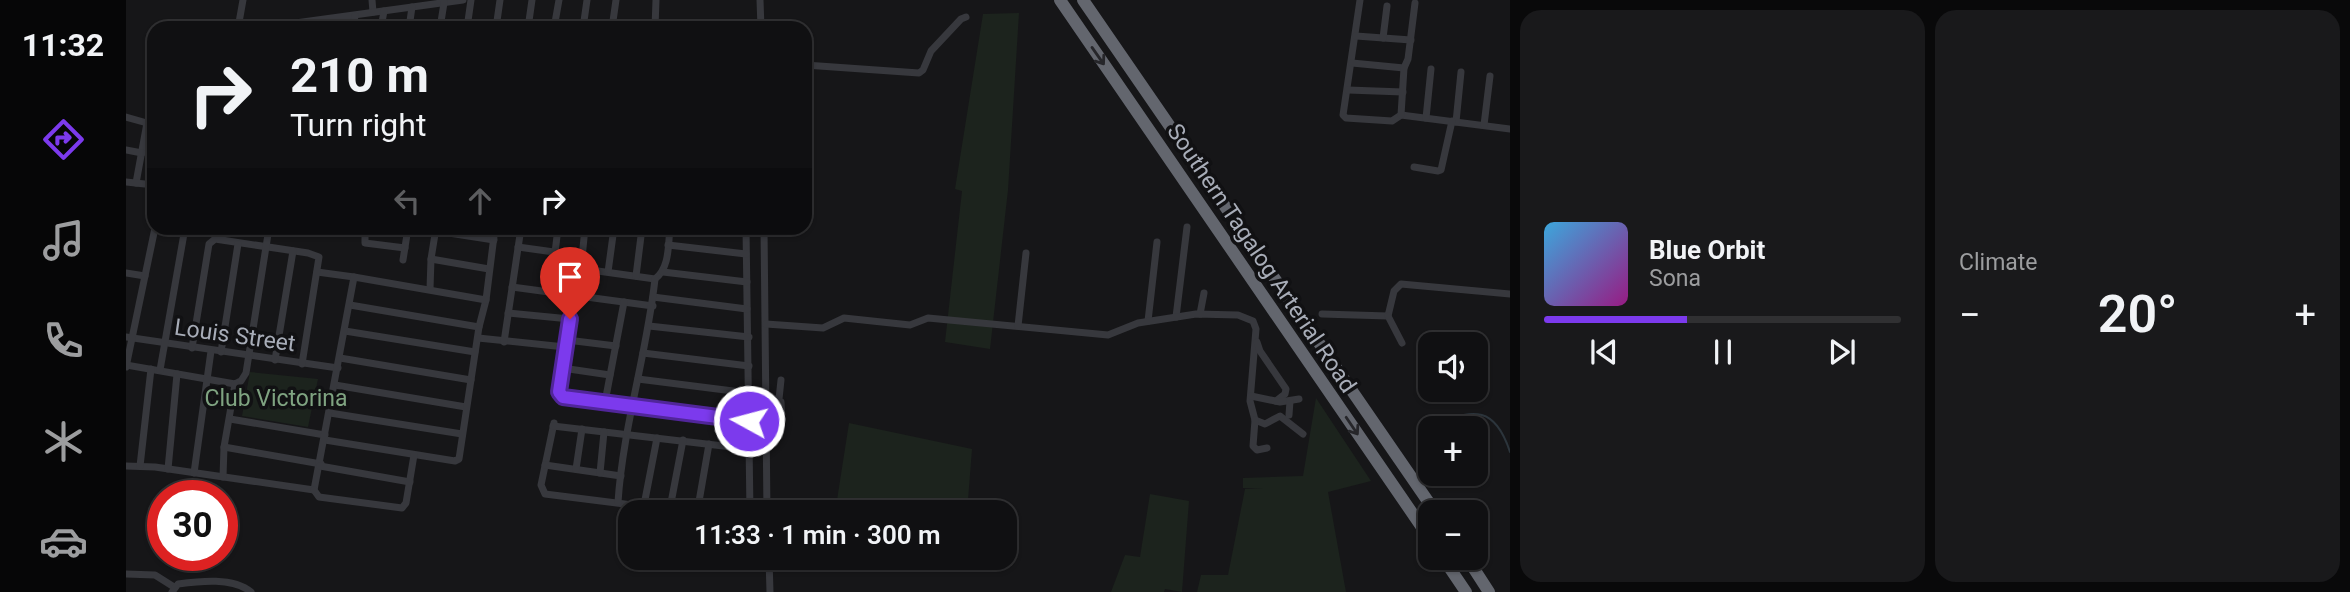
<!DOCTYPE html>
<meta charset="utf-8">
<style>
body{margin:0;font-family:Roboto,sans-serif;background:#19191b;color:#f1f3f6;height:100vh;display:flex;flex-direction:column;font-size:26px;white-space:nowrap}
*{box-sizing:border-box;margin:0}
p{font-size:23px;color:#9c9d9f}
.icon{flex:none;width:38px;height:38px;fill:none;stroke:currentColor;stroke-width:2;stroke-linecap:round;stroke-linejoin:round}
.map{position:relative;flex:1;overflow:hidden}
.drawer{display:flex;flex-direction:column;gap:10px;padding:10px;background:#09090a;width:840px}
.drawer>*{flex:none}
.top-card{position:absolute;left:21px;top:21px;width:665px;height:214px;border-radius:21px;box-shadow:0 2px 5px #0004,0 0 0 2px #303032;background:#101012;color:#f1f3f6;overflow:hidden}
.tools{position:absolute;left:1292px;top:332px;display:grid;gap:14px}
.tools a{display:grid;place-items:center;width:70px;height:70px;border-radius:14px;background:#101012;box-shadow:0 2px 5px #0004,0 0 0 2px #303032;font-size:35px}
.speed{position:absolute;left:21px;top:480px;display:flex;gap:14px;font-size:35px;font-weight:700;text-align:center}
.speed>*{display:grid;place-content:center;width:91px;height:91px;border-radius:50%;background:#101012;box-shadow:0 2px 5px #0004,0 0 0 2px #303032;line-height:1}
.speed .limit{border:10px solid #d22;background:#fff;color:#111}
.pin{position:absolute;display:grid;place-items:center;width:60px;height:60px;color:#fff;margin:-72px -30px;border-radius:50% 50% 50% 0;rotate:-45deg;box-shadow:0 0 7px #0007}
.pin .icon{rotate:45deg}
.me{position:absolute;width:77px;margin:-38px;rotate:277deg;stroke-linejoin:round;filter:drop-shadow(0 0 5px #0008)}
.turn{display:flex;align-items:center;gap:24px;height:147px;padding:0 28px;font-size:32px}
.turn .icon{width:91px;height:91px;stroke-width:2.5}
.turn b{display:block;font-size:49px;line-height:60px}
.lanes{display:flex;align-items:center;height:66px;padding:0 28px;background:#0003;justify-content:center;gap:35px;direction:ltr}
.lanes .off{opacity:.35}
.big{font-size:52px;font-weight:600;line-height:1.1}
.drawer .tile{flex:1;display:flex;flex-direction:column;justify-content:center;gap:10px;min-width:0;padding:0 24px;border-radius:21px;background:#19191b}
.song{display:flex;align-items:center;gap:21px}
.cover{width:84px;height:84px;border-radius:10px;background:linear-gradient(135deg,hsl(200 70% 55%),hsl(310 70% 35%))}
.played{height:7px;border-radius:4px;background:linear-gradient(90deg,#7c3aed 40%,#303032 40%)}
.keys{display:flex;justify-content:space-around;direction:ltr}
.heat{display:flex;justify-content:space-between;align-items:center;font-size:38px;direction:ltr}
.drawer .tiles{flex:1;display:grid;gap:10px;grid-template-columns:repeat(2,1fr)}
.trip{position:absolute;left:492px;top:500px;width:399px;height:70px;border-radius:21px;background:#101012;box-shadow:0 2px 5px #0004,0 0 0 2px #303032;font-weight:600;line-height:70px;text-align:center}
main{display:flex;flex:1;min-height:0}
.dock{display:flex;flex-direction:column;width:126px;justify-content:space-around;align-items:center;background:#060607;color:#9c9d9f}
.dock .icon{width:49px;height:49px}
.dock .active{color:#7c3aed}
.dock b{font-size:32px;color:#f1f3f6}
.map>svg:first-child{display:block}
.green{fill:#1c231d}
.lines{fill:none;stroke-linecap:round;stroke-linejoin:round}
.stream{stroke:#2c353c;stroke-width:2}
.street{stroke:#37383d;stroke-width:7}
.highway{stroke:#63666e;stroke-width:12}
.oneway{stroke:#26262a}
.route-casing{stroke:#51269a;stroke-width:18}
.route{stroke:#7c3aed;stroke-width:12}
.labels{text-anchor:middle;stroke-width:7;stroke-linejoin:round;paint-order:stroke}
.street-label{font-size:23px;fill:#a8adb8;stroke:#111113}
.park-label{font-size:23px;fill:#7fa381;stroke:#111113}
</style>
<main>
<nav class="dock">
<b>11:32</b>
<svg class="icon active" aria-label="directions" viewBox="0 0 24 24"><path d="M12 3l9 9-9 9-9-9zM9 14v-3h6M13 9l2 2-2 2"/></svg>
<svg class="icon" aria-label="music" viewBox="0 0 24 24"><path d="M9 18V5l10-2v13"/><circle cx="6" cy="18" r="3"/><circle cx="16" cy="16" r="3"/></svg>
<svg class="icon" aria-label="phone" viewBox="0 0 24 24"><path d="M5 4h4l2 5-3 2q2 4 5 5l2-3 5 2v4C11 20 4 13 5 4z"/></svg>
<svg class="icon" aria-label="climate" viewBox="0 0 24 24"><path d="M12 3v18M4 7l16 10M4 17L20 7"/></svg>
<svg class="icon" aria-label="car" viewBox="0 0 24 24"><path d="M5 17H2v-5l4-1 3-4h7l3 4 3 1v5h-3M9 17h6M6 11h13"/><circle cx="7" cy="17" r="2"/><circle cx="17" cy="17" r="2"/></svg>
</nav>
<div class="map">
<svg width="1384" height="592" viewBox="0 0 1384 592">
<rect width="100%" height="100%" fill="#161618"/>
<!-- green -->
<g class="green">
<polygon points="893,13 882,190 864,349 819,342 836,191 829,189 857,14"/>
<polygon points="124,372 192,379 182,427 116,416"/>
<polygon points="1190,398 1245,481 1202,492 1220,592 1071,592 1075,575 1102,575 1119,489 1137,489 1117,488 1117,478 1177,476"/>
<polygon points="723,423 846,449 841,513 709,513"/>
<polygon points="1024,494 1063,501 1056,592 1039,589 1038,592 985,592 999,555 1014,557"/>
</g>
<g class="lines">
<!-- stream -->
<path class="stream" d="M1294,427C1337,417 1365,394 1384,452"/>
<!-- street -->
<g class="street">
<polyline points="246,0 247,12"/>
<polyline points="634,0 635,28"/>
<polyline points="1234,0 1217,115 1220,118 1266,121 1275,115 1384,129"/>
<polyline points="112,28 117,0"/>
<polyline points="133,28 337,0"/>
<polyline points="227,28 229,16"/>
<polyline points="255,28 258,11"/>
<polyline points="283,28 286,7"/>
<polyline points="314,28 318,3"/>
<polyline points="341,28 345,0"/>
<polyline points="370,28 374,0"/>
<polyline points="402,28 406,0"/>
<polyline points="428,28 433,0"/>
<polyline points="457,28 461,0"/>
<polyline points="486,28 490,0"/>
<polyline points="529,28 530,0"/>
<polyline points="1230,36 1285,40"/>
<polyline points="1257,38 1261,6"/>
<polyline points="1226,63 1278,68"/>
<polyline points="679,65 793,73 797,70 805,51 835,19 840,17"/>
<polyline points="1222,90 1277,92"/>
<polyline points="1275,115 1278,68 1282,59 1289,3"/>
<polyline points="0,117 21,123 10,183"/>
<polyline points="1300,118 1305,69"/>
<polyline points="1330,122 1335,72"/>
<polyline points="1358,125 1364,76"/>
<polyline points="0,150 16,153"/>
<polyline points="1288,167 1312,171 1315,170 1326,121"/>
<polyline points="0,182 28,185"/>
<polyline points="199,228 238,233"/>
<polyline points="239,228 239,243 279,248"/>
<path d="M432,228L428,261L429,265L529,279C544,268 542,244 544,228"/>
<polyline points="620,228 624,513"/>
<polyline points="638,228 641,513"/>
<polyline points="310,231 368,240"/>
<polyline points="542,245 620,254"/>
<polyline points="392,247 428,252"/>
<polyline points="305,259 363,269"/>
<polyline points="277,260 282,228"/>
<polyline points="455,268 459,228"/>
<polyline points="191,272 228,277"/>
<polyline points="482,272 488,228"/>
<polyline points="537,272 621,282"/>
<polyline points="0,273 19,276"/>
<polyline points="510,276 516,228"/>
<polyline points="386,287 527,306"/>
<polyline points="304,289 305,259 310,228"/>
<polyline points="448,295 433,392 437,397 623,421"/>
<polyline points="527,297 621,309"/>
<polyline points="224,305 353,327"/>
<polyline points="382,313 444,319"/>
<polyline points="1074,314 1078,293"/>
<polyline points="1196,314 1262,316 1268,291 1275,284 1384,294"/>
<polyline points="1262,316 1276,343"/>
<polyline points="1050,317 1061,227"/>
<polyline points="1022,321 1031,242"/>
<polyline points="640,324 697,328 718,318 784,325 802,318 982,335 1012,323 1070,314 1112,315 1127,321 1130,329 1124,401 1129,420 1139,424 1154,416 1177,434"/>
<polyline points="523,326 623,337"/>
<polyline points="892,326 900,253"/>
<polyline points="219,331 349,352"/>
<polyline points="0,337 212,368"/>
<polyline points="352,338 439,347"/>
<polyline points="441,340 490,346"/>
<polyline points="378,342 395,228"/>
<polyline points="1131,342 1134,351 1160,389 1159,394 1150,401"/>
<polyline points="66,348 83,244 89,239 182,253 193,257 176,364"/>
<polyline points="95,352 112,244"/>
<polyline points="517,353 623,366"/>
<polyline points="214,358 345,380"/>
<polyline points="149,360 167,251"/>
<polyline points="0,365 109,384 115,381 120,373 143,228"/>
<polyline points="0,367 29,228"/>
<polyline points="436,368 484,375"/>
<polyline points="34,370 59,228"/>
<polyline points="512,379 623,393"/>
<polyline points="209,385 340,407"/>
<polyline points="1125,396 1154,402 1173,399"/>
<polyline points="640,399 653,399 655,380"/>
<polyline points="479,402 498,302"/>
<polyline points="204,413 336,434"/>
<polyline points="1163,415 1164,401"/>
<polyline points="104,419 199,435"/>
<polyline points="1129,420 1127,446 1131,450 1141,448"/>
<polyline points="428,423 415,485 419,494 570,513"/>
<polyline points="427,426 623,449"/>
<polyline points="640,437 656,420 655,402"/>
<polyline points="199,440 329,461 333,459 353,327 360,300"/>
<polyline points="98,447 195,464"/>
<polyline points="419,465 495,476"/>
<polyline points="0,466 29,467 188,490 228,277 360,300 369,228"/>
<polyline points="14,466 25,369"/>
<polyline points="194,466 284,482"/>
<polyline points="42,469 51,374"/>
<polyline points="450,469 456,429"/>
<polyline points="68,473 85,351"/>
<polyline points="474,473 478,432"/>
<polyline points="97,477 98,447 109,384"/>
<polyline points="188,490 193,497 276,508 280,503 288,455"/>
<path d="M492,502C497,427 521,353 529,279"/>
<polyline points="518,505 531,438"/>
<polyline points="544,508 557,440"/>
<polyline points="571,513 583,444"/>
<polyline points="643,558 644,592"/>
<polyline points="0,574 29,575 48,587"/>
<path d="M46,592L52,584C74,581 107,577 125,592"/>
</g>
<!-- highway -->
<g class="highway">
<polyline points="934,0 1304,539"/>
<polyline points="957,0 1310,513"/>
<polyline points="1317,558 1340,592"/>
<polyline points="1341,558 1363,592"/>
</g>
</g>
<!-- one-way arrows -->
<defs><path id="oneway-shaft" d="M-6 0H5M1.5-3L5.5 0L1.5 3" fill="none" stroke-width="1.6" stroke-linecap="round" stroke-linejoin="round" transform="scale(1.75)"/></defs>
<g class="oneway">
<use href="#oneway-shaft" transform="translate(972 56) rotate(55)"/>
<use href="#oneway-shaft" transform="translate(1226 426) rotate(56)"/>
</g>
<g class="lines">
<defs>
<polyline id="route" points="444,319 433,392 437,397 623,421"/>
</defs>
<!-- route casing -->
<use href="#route" class="route-casing"/>
<!-- route -->
<use href="#route" class="route"/>
</g>
<g class="labels">
<!-- street labels -->
<g class="street-label">
<text transform="translate(1136 258) rotate(56)" y="8">Southern Tagalog Arterial Road</text>
<text transform="translate(109 335) rotate(8)" y="8">Louis Street</text>
</g>
<!-- park labels -->
<g class="park-label">
<text x="150" y="406">Club Victorina</text>
</g>
</g>
</svg>
<div class="tools">
<a><svg class="icon" aria-label="sound" viewBox="0 0 24 24"><path d="M4 9h4l5-4v14l-5-4H4zM17 9q2 3 0 6"/></svg></a>
<a>+</a>
<a>−</a>
</div>
<div class="speed"><div class="limit">30</div></div>
<div class="pin" style="left:444px;top:319px;background:#d93025"><svg class="icon" aria-label="arrive" viewBox="0 0 24 24"><path d="M6 21V4h12l-3 4 3 4H6"/></svg></div>
<svg class="me" style="left:623px;top:421px" viewBox="-20 -20 40 40"><circle r="17" fill="#7c3aed" stroke="#fff" stroke-width="3"/><path d="M0-11L8 9 0 5-8 9z" fill="#fff"/></svg>
<div class="trip">11:33 · 1 min · 300 m</div>
<div class="top-card">
<div class="turn"><svg class="icon" aria-label="right" viewBox="0 0 24 24"><path d="M7 20v-9h11M14 6l5 5-5 5"/></svg><div><b>210 m</b>Turn right</div></div>
<div class="lanes"><svg class="icon off" aria-label="left" viewBox="0 0 24 24"><path d="M17 20v-9H6M10 6l-5 5 5 5"/></svg><svg class="icon off" aria-label="ahead" viewBox="0 0 24 24"><path d="M12 20V5M6 11l6-6 6 6"/></svg><svg class="icon" aria-label="right" viewBox="0 0 24 24"><path d="M7 20v-9h11M14 6l5 5-5 5"/></svg></div>
</div>
</div>
<section class="drawer">
<div class="tiles">
<div class="tile">
<div class="song"><i class="cover"></i><div><b>Blue Orbit</b><p>Sona</p></div></div>
<div class="played"></div>
<div class="keys"><svg class="icon" aria-label="previous" viewBox="0 0 24 24"><path d="M18 5L8 12l10 7zM5 5v14"/></svg><svg class="icon" aria-label="pause" viewBox="0 0 24 24"><path d="M8 5v14M16 5v14"/></svg><svg class="icon" aria-label="next" viewBox="0 0 24 24"><path d="M6 5l10 7-10 7zM19 5v14"/></svg></div>
</div>
<div class="tile"><p>Climate</p>
<div class="heat"><a>−</a><b class="big">20°</b><a>+</a></div>
</div>
</div>
</section>
</main>
